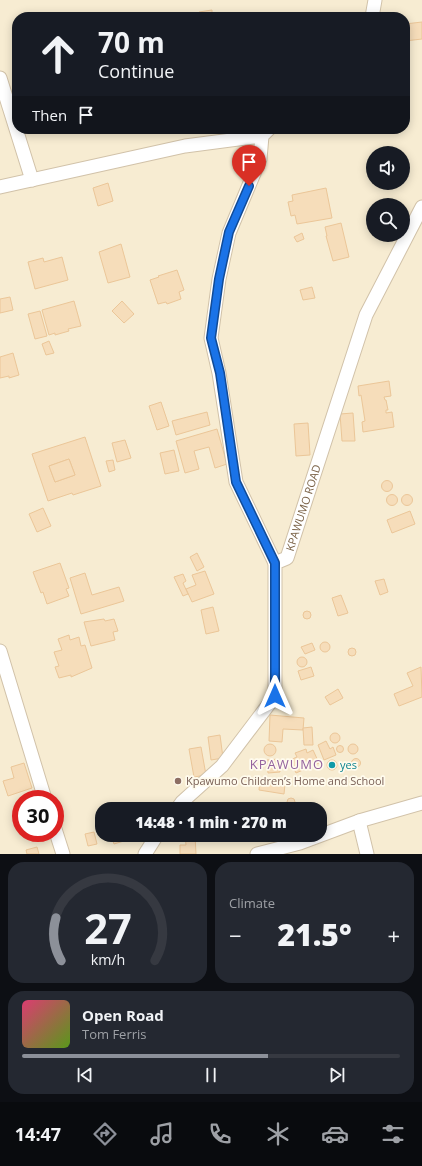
<!DOCTYPE html>
<meta charset="utf-8">
<style>
body{margin:0;font-family:"Open Sans",sans-serif;background:#242831;color:#f1f3f6;height:100vh;display:flex;flex-direction:column;font-size:15px;white-space:nowrap}
*{box-sizing:border-box;margin:0}
p{font-size:13px;color:#9ea1a6}
.icon{flex:none;width:22px;height:22px;fill:none;stroke:currentColor;stroke-width:2;stroke-linecap:round;stroke-linejoin:round}
.map{position:relative;height:854px;overflow:hidden}
.side{display:flex;flex-direction:column;gap:8px;padding:8px;background:#0d0f14;flex:1}
.side>*{flex:none}
.guide{position:absolute;left:12px;top:12px;width:398px;height:122px;border-radius:16px;box-shadow:0 2px 10px #0003;background:#171b24;color:#f1f3f6;overflow:hidden}
.fabs{position:absolute;left:366px;top:146px;display:grid;gap:8px}
.fabs a{display:grid;place-items:center;width:44px;height:44px;border-radius:50%;background:#171b24;box-shadow:0 2px 10px #0003;font-size:20px}
.speed{position:absolute;left:12px;top:790px;display:flex;gap:8px;font-size:20px;font-weight:700;text-align:center}
.speed>*{display:grid;place-content:center;width:52px;height:52px;border-radius:50%;background:#171b24;box-shadow:0 2px 10px #0003;line-height:1}
.speed .limit{border:6px solid #d22;background:#fff;color:#111}
.pin{position:absolute;display:grid;place-items:center;width:34px;height:34px;color:#fff;margin:-41px -17px;border-radius:50% 50% 50% 0;rotate:-45deg;box-shadow:0 0 4px #0007}
.pin .icon{rotate:45deg}
.me{position:absolute;width:44px;margin:-22px;rotate:0deg;stroke-linejoin:round;filter:drop-shadow(0 0 3px #0008)}
.turn{display:flex;align-items:center;gap:14px;height:84px;padding:0 20px;font-size:18px}
.turn .icon{width:52px;height:52px;stroke-width:2.5}
.turn b{display:block;font-size:28px;line-height:34px}
.then{display:flex;align-items:center;height:38px;padding:0 20px;background:#0003;gap:8px;font-size:15px}
.big{font-size:30px;font-weight:800;line-height:1.1}
.side .card{flex:1;display:flex;flex-direction:column;justify-content:center;gap:6px;min-width:0;padding:0 14px;border-radius:16px;background:#242831}
.side .dial{align-items:center;gap:0}
.dial svg{height:104px;overflow:visible;fill:none;stroke:#363941;stroke-width:7;stroke-linecap:round;text-anchor:middle}
.dial text{fill:#f1f3f6;stroke:none}
.song{display:flex;align-items:center;gap:12px}
.cover{width:48px;height:48px;border-radius:6px;background:linear-gradient(135deg,hsl(340 70% 55%),hsl(90 70% 35%))}
.played{height:4px;border-radius:2px;background:linear-gradient(90deg,#8c9099 65%,#363941 65%)}
.keys{display:flex;justify-content:space-around;direction:ltr}
.heat{display:flex;justify-content:space-between;align-items:center;font-size:22px;direction:ltr}
.side .tiles{flex:1;display:grid;gap:8px;grid-template-columns:1fr 1fr}
.card:last-child{grid-column:span 2}
.trip{position:absolute;left:95px;top:802px;width:232px;height:40px;border-radius:16px;background:#171b24;box-shadow:0 2px 10px #0003;font-weight:800;line-height:40px;text-align:center}
.tabs{display:flex;height:64px;justify-content:space-around;align-items:center;background:#090b0e;color:#9ea1a6}
.tabs .icon{width:28px;height:28px}
.tabs .current{color:#8c9099}
.tabs b{font-size:18px;color:#f1f3f6}
.map>svg:first-child{display:block}
.residential{fill:#f7ecd2;fill-rule:evenodd}
.building{fill:#f6ddba;stroke:#ebc698;fill-rule:evenodd}
.lines{fill:none;stroke-linecap:round;stroke-linejoin:round}
.street-casing{stroke:#d1c2a9;stroke-width:15}
.street{stroke:#fff;stroke-width:13}
.route-casing{stroke:#114b97;stroke-width:10}
.route{stroke:#1a73e8;stroke-width:7}
.culture-dot{fill:#0f9aa8;stroke:#fffbed;stroke-width:1.5}
.education-dot{fill:#8d6e63;stroke:#fffbed;stroke-width:1.5}
.labels{text-anchor:middle;stroke-width:3.5;stroke-linejoin:round;paint-order:stroke}
.street-label{font-size:11px;fill:#7a6247;stroke:#fffbed}
.culture-label{font-size:11px;fill:#0d838f;stroke:#fffbed;text-anchor:start}
.education-label{font-size:11px;fill:#785e54;stroke:#fffbed;text-anchor:start}
.quarter-label{font-size:13px;letter-spacing:1px;fill:#94629e;stroke:#fffbed}
</style>
<div class="map">
<svg width="422" height="854" viewBox="0 0 422 854">
<rect width="100%" height="100%" fill="#fef9e5"/>
<!-- residential -->
<path class="residential" d="M0,0H422V854H0ZM17,17H405V129H17ZM373,153H403V183H373ZM373,205H403V235H373ZM21,799H55V833H21ZM102,809H320V835H102Z"/>
<!-- building -->
<g class="building">
<polygon points="212,10 212,17 199,17 199,12"/>
<polygon points="422,22 422,39 405,41 405,24"/>
<polygon points="108,183 113,201 98,206 93,188"/>
<polygon points="326,188 332,218 297,224 295,215 291,216 288,202 293,201 292,195"/>
<polygon points="341,223 349,257 333,261 326,236 327,236 325,227"/>
<polygon points="302,233 304,239 297,242 294,237"/>
<polygon points="121,244 130,277 108,283 99,252"/>
<polygon points="62,257 68,280 35,289 28,262 43,258 44,262"/>
<polygon points="177,270 184,290 179,292 181,299 167,304 166,302 158,304 150,280 159,277 158,276"/>
<polygon points="312,287 315,298 303,300 300,290"/>
<polygon points="10,297 13,310 0,313 0,299"/>
<polygon points="74,301 81,326 68,329 69,331 55,335 55,333 49,335 42,310"/>
<polygon points="122,301 134,314 124,323 112,311"/>
<polygon points="40,311 47,336 35,339 28,314"/>
<polygon points="49,341 54,353 46,355 42,344"/>
<polygon points="13,353 19,375 9,378 9,376 0,378 0,357"/>
<polygon points="389,381 391,396 384,397 385,400 386,400 388,410 386,410 386,413 392,412 394,427 363,432 362,422 365,421 361,395 359,396 358,386"/>
<polygon points="161,402 169,426 157,430 149,406"/>
<polygon points="207,412 210,425 176,435 172,421"/>
<polygon points="353,413 355,441 342,441 340,414"/>
<polygon points="308,423 310,455 296,456 294,424"/>
<polygon points="217,429 227,464 215,468 209,447 194,451 199,469 185,473 176,441"/>
<path d="M85,437L101,486L73,495L72,493L48,501L32,454ZM69,459L75,475L55,482L49,466Z"/>
<polygon points="125,440 131,458 117,462 112,443"/>
<polygon points="174,450 179,471 165,474 160,453"/>
<polygon points="69,459 75,475 55,482 49,466"/>
<polygon points="113,460 115,470 109,472 106,461"/>
<circle cx="387" cy="486" r="5.5"/>
<circle cx="392" cy="500" r="5.5"/>
<circle cx="407" cy="500" r="5.5"/>
<polygon points="43,508 51,526 37,532 29,514"/>
<polygon points="410,511 415,524 392,533 387,520"/>
<polygon points="197,553 204,567 197,571 190,557"/>
<polygon points="60,563 69,588 66,589 69,596 47,604 43,592 41,593 33,572"/>
<polygon points="205,571 214,594 192,602 186,589 196,585 192,575"/>
<polygon points="85,573 92,595 119,587 124,601 81,614 70,578"/>
<polygon points="183,574 186,581 183,583 188,594 183,596 174,577"/>
<polygon points="384,579 388,592 380,595 375,581"/>
<polygon points="341,595 348,613 338,616 332,598"/>
<polygon points="213,607 219,631 206,634 201,610"/>
<circle cx="307" cy="615" r="4"/>
<polygon points="104,619 105,621 114,619 118,631 113,632 115,640 91,646 84,622"/>
<polygon points="69,635 70,640 79,637 81,646 85,645 92,668 71,677 71,675 59,678 55,667 59,666 54,652 62,650 58,639"/>
<circle cx="325" cy="647" r="5"/>
<polygon points="312,643 315,650 305,654 301,647"/>
<circle cx="352" cy="652" r="4"/>
<circle cx="302" cy="662" r="5"/>
<polygon points="311,667 314,676 301,680 298,671"/>
<polygon points="421,667 422,697 399,706 394,694 413,686 407,673"/>
<polygon points="338,689 343,698 330,705 325,697"/>
<polygon points="270,715 304,718 303,730 283,729 282,742 269,741"/>
<polygon points="312,727 313,745 304,745 303,728"/>
<circle cx="335" cy="738" r="5"/>
<polygon points="220,735 223,758 211,760 208,737"/>
<polygon points="326,741 330,749 333,747 336,755 324,760 318,745"/>
<circle cx="270" cy="750" r="6"/>
<circle cx="353" cy="749" r="5"/>
<circle cx="340" cy="749" r="3.5"/>
<polygon points="201,747 206,775 194,777 189,749"/>
<polygon points="306,749 307,753 313,750 319,763 296,773 290,760 297,757 295,753"/>
<circle cx="356" cy="763" r="4.5"/>
<polygon points="279,759 280,772 268,773 267,760"/>
<circle cx="332" cy="765" r="5"/>
<polygon points="24,763 32,788 8,796 3,781 14,778 11,767"/>
<polygon points="260,780 285,784 284,794 259,790"/>
<circle cx="291" cy="802" r="4"/>
<polygon points="94,832 97,844 88,846 85,834"/>
<polygon points="111,835 126,835 127,840 114,844"/>
<polygon points="185,835 195,835 196,854 180,854 180,845 186,845"/>
<polygon points="37,847 39,854 27,854 26,850"/>
</g>
<g class="lines">
<defs>
<g id="street">
<polyline points="372,17 375,0"/>
<polyline points="0,78 32,180"/>
<polyline points="269,129 262,136 260,159 229,233 219,279 211,338 219,373 236,482 275,563"/>
<polyline points="0,187 185,146 262,136"/>
<polyline points="0,651 45,799"/>
<path id="s1" d="M177,809L182,802L222,766L275,696V563L287,558L366,315L422,207"/>
<polyline points="359,821 367,854"/>
<polyline points="55,829 63,854"/>
<polyline points="145,854 157,835"/>
<polyline points="257,854 300,843 359,821 422,803"/>
</g>
</defs>
<!-- street casing -->
<use href="#street" class="street-casing"/>
<!-- street -->
<use href="#street" class="street"/>
</g>
<g class="lines">
<defs>
<polyline id="route" points="249,186 229,232 219,279 211,338 220,373 236,482 275,563 275,696"/>
</defs>
<!-- route casing -->
<use href="#route" class="route-casing"/>
<!-- route -->
<use href="#route" class="route"/>
</g>
<!-- markers -->
<circle class="culture-dot" cx="332" cy="765" r="4"/>
<circle class="education-dot" cx="178" cy="781" r="4"/>
<g class="labels">
<!-- street labels -->
<g class="street-label">
<text dy="4" stroke="none"><textPath href="#s1" startOffset="349">KPAWUMO ROAD</textPath></text>
</g>
<!-- culture labels -->
<g class="culture-label">
<text x="340" y="769">yes</text>
</g>
<!-- education labels -->
<g class="education-label">
<text x="186" y="785">Kpawumo Children’s Home and School</text>
</g>
<!-- quarter labels -->
<g class="quarter-label">
<text x="287" y="769">KPAWUMO</text>
</g>
</g>
</svg>
<div class="fabs">
<a><svg class="icon" aria-label="sound" viewBox="0 0 24 24"><path d="M4 9h4l5-4v14l-5-4H4zM17 9q2 3 0 6"/></svg></a>
<a><svg class="icon" aria-label="search" viewBox="0 0 24 24"><circle cx="10" cy="10" r="6"/><path d="M15 15l6 6"/></svg></a>
</div>
<div class="speed"><div class="limit">30</div></div>
<div class="pin" style="left:249px;top:186px;background:#d93025"><svg class="icon" aria-label="arrive" viewBox="0 0 24 24"><path d="M6 21V4h12l-3 4 3 4H6"/></svg></div>
<svg class="me" style="left:275px;top:696px" viewBox="-20 -20 40 40"><path d="M0-17L14 15 0 8-14 15z" fill="#1a73e8" stroke="#fff" stroke-width="4"/></svg>
<div class="trip">14:48 · 1 min · 270 m</div>
<div class="guide">
<div class="turn"><svg class="icon" aria-label="ahead" viewBox="0 0 24 24"><path d="M12 20V5M6 11l6-6 6 6"/></svg><div><b>70 m</b>Continue</div></div>
<div class="then">Then<svg class="icon" aria-label="arrive" viewBox="0 0 24 24"><path d="M6 21V4h12l-3 4 3 4H6"/></svg></div>
</div>
</div>
<section class="side">
<div class="tiles">
<div class="card dial"><svg viewBox="0 0 100 80">
<path d="M14 69A42 42 0 1 1 86 69"/>
<path d="M14 69A42 42 0 0 1 10 36" stroke="#8c9099"/>
<text x="50" y="56" font-size="32" font-weight="700">27</text>
<text x="50" y="72" font-size="11">km/h</text>
</svg></div>
<div class="card"><p>Climate</p>
<div class="heat"><a>−</a><b class="big">21.5°</b><a>+</a></div>
</div>
<div class="card">
<div class="song"><i class="cover"></i><div><b>Open Road</b><p>Tom Ferris</p></div></div>
<div class="played"></div>
<div class="keys"><svg class="icon" aria-label="previous" viewBox="0 0 24 24"><path d="M18 5L8 12l10 7zM5 5v14"/></svg><svg class="icon" aria-label="pause" viewBox="0 0 24 24"><path d="M8 5v14M16 5v14"/></svg><svg class="icon" aria-label="next" viewBox="0 0 24 24"><path d="M6 5l10 7-10 7zM19 5v14"/></svg></div>
</div>
</div>
</section>
<nav class="tabs">
<b>14:47</b>
<svg class="icon current" aria-label="directions" viewBox="0 0 24 24"><path d="M12 3l9 9-9 9-9-9zM9 14v-3h6M13 9l2 2-2 2"/></svg>
<svg class="icon" aria-label="music" viewBox="0 0 24 24"><path d="M9 18V5l10-2v13"/><circle cx="6" cy="18" r="3"/><circle cx="16" cy="16" r="3"/></svg>
<svg class="icon" aria-label="phone" viewBox="0 0 24 24"><path d="M5 4h4l2 5-3 2q2 4 5 5l2-3 5 2v4C11 20 4 13 5 4z"/></svg>
<svg class="icon" aria-label="climate" viewBox="0 0 24 24"><path d="M12 3v18M4 7l16 10M4 17L20 7"/></svg>
<svg class="icon" aria-label="car" viewBox="0 0 24 24"><path d="M5 17H2v-5l4-1 3-4h7l3 4 3 1v5h-3M9 17h6M6 11h13"/><circle cx="7" cy="17" r="2"/><circle cx="17" cy="17" r="2"/></svg>
<svg class="icon" aria-label="filters" viewBox="0 0 24 24"><path d="M4 7h16M4 17h16"/><circle cx="9" cy="7" r="2"/><circle cx="15" cy="17" r="2"/></svg>
</nav>
